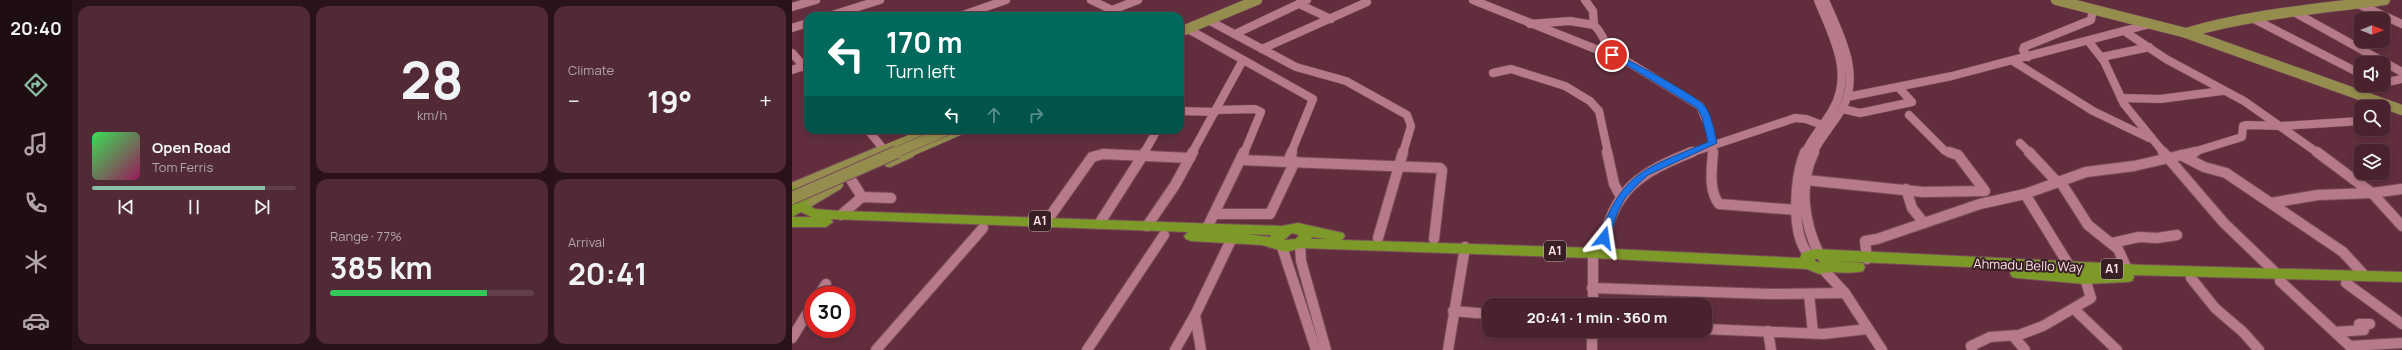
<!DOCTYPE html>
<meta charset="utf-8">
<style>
body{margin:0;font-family:Manrope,sans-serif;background:#512a36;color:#f1f3f6;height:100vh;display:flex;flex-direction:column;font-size:15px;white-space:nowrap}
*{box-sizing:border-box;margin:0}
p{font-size:13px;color:#b2a4aa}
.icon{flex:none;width:22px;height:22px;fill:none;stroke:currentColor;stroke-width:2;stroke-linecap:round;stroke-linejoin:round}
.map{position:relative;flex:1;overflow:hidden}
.panel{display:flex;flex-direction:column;gap:6px;padding:6px;background:#291319;width:720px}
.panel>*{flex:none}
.banner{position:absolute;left:12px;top:12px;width:380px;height:122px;border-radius:12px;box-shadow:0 2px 6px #0003,0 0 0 1px #613f4a;background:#00695c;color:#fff;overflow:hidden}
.needle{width:26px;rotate:90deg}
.buttons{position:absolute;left:1562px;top:12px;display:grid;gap:8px}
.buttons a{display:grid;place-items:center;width:36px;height:36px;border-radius:8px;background:#4a222e;box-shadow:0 2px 6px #0003,0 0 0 1px #613f4a;font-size:20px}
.speed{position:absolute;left:12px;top:286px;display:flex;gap:8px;font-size:20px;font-weight:700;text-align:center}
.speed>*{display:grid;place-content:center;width:52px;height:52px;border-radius:50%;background:#4a222e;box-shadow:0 2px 6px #0003,0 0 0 1px #613f4a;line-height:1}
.speed .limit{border:6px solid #d22;background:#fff;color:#111}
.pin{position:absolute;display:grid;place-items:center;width:34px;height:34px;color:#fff;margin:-17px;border:2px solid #fff;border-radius:50%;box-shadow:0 1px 4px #0007}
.me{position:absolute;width:44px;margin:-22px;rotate:15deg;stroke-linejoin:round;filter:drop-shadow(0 0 3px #0008)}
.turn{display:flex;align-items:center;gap:14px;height:84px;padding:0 16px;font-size:18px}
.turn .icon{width:52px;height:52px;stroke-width:2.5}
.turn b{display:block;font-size:28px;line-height:34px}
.lanes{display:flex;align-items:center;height:38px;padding:0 16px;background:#0003;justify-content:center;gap:20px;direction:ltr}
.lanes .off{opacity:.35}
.big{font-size:30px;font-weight:700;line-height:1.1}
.panel .widget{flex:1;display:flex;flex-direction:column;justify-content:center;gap:6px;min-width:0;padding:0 14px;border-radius:12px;background:#512a36}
.panel .dial{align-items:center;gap:0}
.dial b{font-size:52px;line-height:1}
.song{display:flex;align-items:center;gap:12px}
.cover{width:48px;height:48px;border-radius:6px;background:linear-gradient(135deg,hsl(130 70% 55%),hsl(330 70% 35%))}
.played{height:4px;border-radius:2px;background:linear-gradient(90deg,#8abfa5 85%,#613f4a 85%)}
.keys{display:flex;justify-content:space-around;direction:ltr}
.heat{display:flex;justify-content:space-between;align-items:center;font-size:22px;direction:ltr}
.charge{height:6px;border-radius:3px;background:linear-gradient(90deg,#34c759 77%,#613f4a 0)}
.panel .tiles{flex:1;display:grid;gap:6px;grid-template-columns:repeat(3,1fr)}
.widget:first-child{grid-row:span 2}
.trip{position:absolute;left:690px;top:298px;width:230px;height:40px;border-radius:12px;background:#4a222e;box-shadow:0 2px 6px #0003,0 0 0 1px #613f4a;font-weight:700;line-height:40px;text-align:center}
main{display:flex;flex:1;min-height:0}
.tabs{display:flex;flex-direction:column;width:72px;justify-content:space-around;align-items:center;background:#1e0e12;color:#b2a4aa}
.tabs .icon{width:28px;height:28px}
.tabs .current{color:#8abfa5}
.tabs b{font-size:18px;color:#f1f3f6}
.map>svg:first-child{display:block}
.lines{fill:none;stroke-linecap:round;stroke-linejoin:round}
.minor-far1-casing{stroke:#794d5b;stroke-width:9}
.minor-casing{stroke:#794d5b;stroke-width:12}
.major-far1-casing{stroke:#794d5b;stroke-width:11}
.major-casing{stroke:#794d5b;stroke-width:14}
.highway-casing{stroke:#794d5b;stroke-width:2}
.minor-far1{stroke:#b77a89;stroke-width:8}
.minor{stroke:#b77a89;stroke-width:10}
.major-far1{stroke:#948d4e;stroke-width:10}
.major{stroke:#948d4e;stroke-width:12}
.highway{fill:#7d9927;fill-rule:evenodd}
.major-bridge-far1-casing{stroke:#794d5b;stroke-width:11;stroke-linecap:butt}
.major-bridge-casing{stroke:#794d5b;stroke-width:14;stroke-linecap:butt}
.major-bridge-far1{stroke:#948d4e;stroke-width:10}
.major-bridge{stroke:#948d4e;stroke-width:12}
.route{fill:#1a73e8;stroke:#114b97}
.labels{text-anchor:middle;stroke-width:4;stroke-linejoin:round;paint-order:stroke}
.shield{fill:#381f26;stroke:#c2a7ad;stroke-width:1}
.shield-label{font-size:12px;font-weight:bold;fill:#fde1e7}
.street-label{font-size:13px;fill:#fde1e7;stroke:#381f26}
</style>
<main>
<nav class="tabs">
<b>20:40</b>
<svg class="icon current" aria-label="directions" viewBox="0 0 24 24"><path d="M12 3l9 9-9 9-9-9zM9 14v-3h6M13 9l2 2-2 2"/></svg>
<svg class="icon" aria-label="music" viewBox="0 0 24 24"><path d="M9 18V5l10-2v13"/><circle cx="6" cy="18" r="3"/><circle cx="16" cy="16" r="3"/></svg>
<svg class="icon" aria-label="phone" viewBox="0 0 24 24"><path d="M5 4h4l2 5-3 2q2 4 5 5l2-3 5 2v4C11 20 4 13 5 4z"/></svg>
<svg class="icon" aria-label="climate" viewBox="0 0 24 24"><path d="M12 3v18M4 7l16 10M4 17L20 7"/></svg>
<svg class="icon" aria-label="car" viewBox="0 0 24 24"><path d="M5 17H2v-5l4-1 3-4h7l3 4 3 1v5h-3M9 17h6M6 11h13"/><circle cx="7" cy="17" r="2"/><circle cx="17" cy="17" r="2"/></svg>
</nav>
<section class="panel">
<div class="tiles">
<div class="widget">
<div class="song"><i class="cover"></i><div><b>Open Road</b><p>Tom Ferris</p></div></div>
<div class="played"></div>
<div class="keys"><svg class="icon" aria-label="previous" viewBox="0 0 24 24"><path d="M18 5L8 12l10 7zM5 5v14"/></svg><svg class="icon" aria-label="pause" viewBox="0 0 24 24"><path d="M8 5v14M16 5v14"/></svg><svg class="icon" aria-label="next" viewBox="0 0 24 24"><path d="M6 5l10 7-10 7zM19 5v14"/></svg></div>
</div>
<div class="widget dial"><b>28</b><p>km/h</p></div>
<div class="widget"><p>Climate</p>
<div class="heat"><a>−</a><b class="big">19°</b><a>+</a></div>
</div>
<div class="widget"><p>Range · 77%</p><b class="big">385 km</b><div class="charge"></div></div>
<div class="widget"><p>Arrival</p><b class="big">20:41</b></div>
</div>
</section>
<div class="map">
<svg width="1610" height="350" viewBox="0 0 1610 350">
<rect width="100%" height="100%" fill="#622e3d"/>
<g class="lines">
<defs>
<g id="minor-far1">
<polyline points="299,0 320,10 346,0"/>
<polyline points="681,0 836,62 908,106 918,129 921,153"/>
<path d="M793,0L801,11L802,25C814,37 811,43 820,55"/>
<polyline points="1564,3 1610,24"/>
<polyline points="507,4 539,19"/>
<polyline points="0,7 24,0"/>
<polyline points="1502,12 1610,72"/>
<polyline points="37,16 88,0"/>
<polyline points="168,16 214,0"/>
<polyline points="1460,18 1569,74"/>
<polyline points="416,20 504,67 554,81 615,115 619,126 611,153"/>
<polyline points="738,24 778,21 802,25"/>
<polyline points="0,28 16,23"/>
<polyline points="396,29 521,99 499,153"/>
<polyline points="1332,31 1374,59 1452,101 1526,153"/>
<polyline points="443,34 515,0"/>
<polyline points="1297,42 1312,61 1332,104 1372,153"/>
<polyline points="470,49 575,2"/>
<polyline points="0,53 16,71"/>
<polyline points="1236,57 1231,50 1232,47 1299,20 1301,9"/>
<polyline points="1310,57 1357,47"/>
<polyline points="1221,61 1301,111 1357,138"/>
<polyline points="0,70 15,65"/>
<polyline points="701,73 719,69 773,86 798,101 807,111 816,153"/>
<polyline points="1591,83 1610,79"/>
<polyline points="1568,92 1587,85"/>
<polyline points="1055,97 1160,76 1358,24"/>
<polyline points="1329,98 1368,99 1430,91"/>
<polyline points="1051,109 1068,113 1120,102 1107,88"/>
<polyline points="424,110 463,109 469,112 452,153"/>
<polyline points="388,111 423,112"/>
<polyline points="1591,113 1595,105"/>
<polyline points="1117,115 1153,151 1160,153"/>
<polyline points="76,130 93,151"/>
<polyline points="1228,143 1238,153"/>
<polyline points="352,153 365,130"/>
<polyline points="400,153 451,60"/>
<polyline points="898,153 1003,118 1014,119 1030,125"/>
<path d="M1013,153C1020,137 1033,124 1041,109C1062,72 1040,35 1026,0"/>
<path d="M1021,153C1029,137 1041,124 1050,109C1070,73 1047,34 1033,0"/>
<polyline points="1398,153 1450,137 1451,126 1455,125 1490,126 1569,121"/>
</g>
<g id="minor">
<polyline points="815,152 822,184 829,197"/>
<path d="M921,152C920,168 916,190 927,204L1005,210"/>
<path d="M1013,152C1003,177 998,234 1017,255"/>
<path d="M1022,152C1006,184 1012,223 1027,254"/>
<polyline points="1237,152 1265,182"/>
<polyline points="1371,152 1432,223 1485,274"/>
<polyline points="1525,152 1580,193 1610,226"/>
<polyline points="1389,155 1412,167 1434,173 1551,252 1573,276"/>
<polyline points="449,160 648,168 650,170 642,239"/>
<polyline points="496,161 500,152"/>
<polyline points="58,178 70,197"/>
<polyline points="1014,180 1131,192 1193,191 1166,155 1157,152"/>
<polyline points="1268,181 1296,225 1326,249 1335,269"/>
<polyline points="1114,189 1120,208 1132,223"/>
<polyline points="1233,194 1278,267"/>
<polyline points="1479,203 1526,195 1580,193 1610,189"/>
<polyline points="423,214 478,214 503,161"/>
<polyline points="49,215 70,197 99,198"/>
<polyline points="254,222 300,157 311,154 398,158"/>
<polyline points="307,224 353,152"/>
<polyline points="355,226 383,185 401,152"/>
<polyline points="415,228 452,152"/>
<polyline points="586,238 611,152"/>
<polyline points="1320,243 1347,237 1365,238 1385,235"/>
<polyline points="508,244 509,261 534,350"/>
<polyline points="490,247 524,350"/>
<path d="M811,247C820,189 850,172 900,152"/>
<polyline points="801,253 801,305"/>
<polyline points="1075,259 1073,241 1085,239 1188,204 1233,194 1294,172 1342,166 1403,152"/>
<polyline points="1030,268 1053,293 1090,350"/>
<polyline points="1399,278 1423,308 1451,332 1467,350"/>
<polyline points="1488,281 1562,350"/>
<polyline points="1554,283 1610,324"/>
<polyline points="800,288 978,294 1053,293"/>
<polyline points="1017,294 1021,333"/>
<polyline points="27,295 34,284"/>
<polyline points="1282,309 1325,350"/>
<polyline points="661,311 697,314"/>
<polyline points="403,315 409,350"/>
<polyline points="913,329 1031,334 1076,329"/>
<polyline points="800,331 800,350"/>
<polyline points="976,331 979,350"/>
<polyline points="1543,332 1572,330 1567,324 1578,324"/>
<polyline points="1222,337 1233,350"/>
<polyline points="0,338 21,304"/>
<polyline points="1558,346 1610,343"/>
<polyline points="84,350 191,228"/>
<polyline points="295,350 372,235"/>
<polyline points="383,350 403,315 440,238"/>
<polyline points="656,350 673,247"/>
<polyline points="1180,350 1179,346 1198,337 1227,335 1251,326 1299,298 1293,279"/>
</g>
<g id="major-far1">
<polyline points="1264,0 1394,33 1610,110"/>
<polyline points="388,32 465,0"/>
<path d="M1394,33C1458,14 1527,9 1593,0"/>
<polyline points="86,153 142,130"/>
<polyline points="115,153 168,130"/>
</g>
<g id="major">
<polyline points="97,161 117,152"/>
<polyline points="0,189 89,152"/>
<polyline points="8,206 45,184"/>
</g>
<path id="highway" d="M0,186L13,190L18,199L15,204L23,209L49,211L490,226L506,223L551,233L553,236L550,240L801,248L1008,258L1010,253L1023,249L1351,265L1610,272V282L1341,275L1342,277L1340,281L1335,282L1293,284L1225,278L1220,277L1218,273L1221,269L1043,261L1071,263L1073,267L1071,271C1057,275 1042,270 1027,274L1015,269L801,258L509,248L494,252L470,245L399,241L394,239L392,236L396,232L39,219L41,222L34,227H0V206L4,199L0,195ZM9,212L20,217H0ZM500,233L507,235L504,239L492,240ZM454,234L479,235L478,237ZM520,237L535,239H519ZM1023,259H1026L1028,263L1023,261Z"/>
</defs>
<!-- minor-far1 casing -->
<use href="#minor-far1" class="minor-far1-casing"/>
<!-- minor casing -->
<use href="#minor" class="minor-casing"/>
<!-- major-far1 casing -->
<use href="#major-far1" class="major-far1-casing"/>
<!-- major casing -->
<use href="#major" class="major-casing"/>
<!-- highway casing -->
<use href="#highway" class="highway-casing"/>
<!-- minor-far1 -->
<use href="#minor-far1" class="minor-far1"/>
<!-- minor -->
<use href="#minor" class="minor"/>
<!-- major-far1 -->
<use href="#major-far1" class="major-far1"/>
<!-- major -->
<use href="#major" class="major"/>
<!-- highway -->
<use href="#highway" class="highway"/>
<defs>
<polyline id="major-bridge-far1" points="103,153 156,130"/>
<polyline id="major-bridge" points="0,198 105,152"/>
</defs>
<!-- major-bridge-far1 casing -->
<use href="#major-bridge-far1" class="major-bridge-far1-casing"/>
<!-- major-bridge casing -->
<use href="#major-bridge" class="major-bridge-casing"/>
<!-- major-bridge-far1 -->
<use href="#major-bridge-far1" class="major-bridge-far1"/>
<!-- major-bridge -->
<use href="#major-bridge" class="major-bridge"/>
</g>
<!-- route -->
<path class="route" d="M820,53C833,57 904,96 912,105C920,115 922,131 925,143L856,175L846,184L833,198L826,211L817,238L812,241L807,238C830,170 856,168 916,142L910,117L905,108L833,64L817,57V54Z"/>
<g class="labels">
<!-- shield labels -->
<g class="shield">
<rect x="237" y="211" width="22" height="20" rx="3"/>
<rect x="752" y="241" width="22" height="20" rx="3"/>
<rect x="1309" y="259" width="22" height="20" rx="3"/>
</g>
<g class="shield-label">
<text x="248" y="225">A1</text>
<text x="763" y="255">A1</text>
<text x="1320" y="273">A1</text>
</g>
<!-- street labels -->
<g class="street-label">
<text transform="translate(1236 265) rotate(2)" y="5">Ahmadu Bello Way</text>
</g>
</g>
</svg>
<div class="buttons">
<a><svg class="needle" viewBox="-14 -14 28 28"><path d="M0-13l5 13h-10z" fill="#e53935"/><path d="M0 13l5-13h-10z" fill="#b2a4aa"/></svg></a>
<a><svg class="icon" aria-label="sound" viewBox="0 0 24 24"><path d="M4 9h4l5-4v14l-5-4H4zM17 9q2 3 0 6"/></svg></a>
<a><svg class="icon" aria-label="search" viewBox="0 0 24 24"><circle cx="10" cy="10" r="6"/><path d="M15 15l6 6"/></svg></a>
<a><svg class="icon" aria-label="layers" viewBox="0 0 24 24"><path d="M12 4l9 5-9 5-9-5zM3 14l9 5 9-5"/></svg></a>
</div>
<div class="speed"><div class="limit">30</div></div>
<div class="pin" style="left:820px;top:55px;background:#d93025"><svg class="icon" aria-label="arrive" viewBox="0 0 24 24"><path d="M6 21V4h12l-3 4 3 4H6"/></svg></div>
<svg class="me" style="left:812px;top:238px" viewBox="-20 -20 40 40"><path d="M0-17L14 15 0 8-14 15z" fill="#1a73e8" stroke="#fff" stroke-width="4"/></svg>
<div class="trip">20:41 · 1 min · 360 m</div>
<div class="banner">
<div class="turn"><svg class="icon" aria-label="left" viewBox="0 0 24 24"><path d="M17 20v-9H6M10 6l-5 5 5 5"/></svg><div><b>170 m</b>Turn left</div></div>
<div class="lanes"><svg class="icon" aria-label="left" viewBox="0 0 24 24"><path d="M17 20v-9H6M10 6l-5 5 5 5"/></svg><svg class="icon off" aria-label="ahead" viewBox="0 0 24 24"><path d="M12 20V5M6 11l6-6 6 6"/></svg><svg class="icon off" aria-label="right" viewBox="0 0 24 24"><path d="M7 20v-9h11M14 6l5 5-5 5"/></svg></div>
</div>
</div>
</main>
